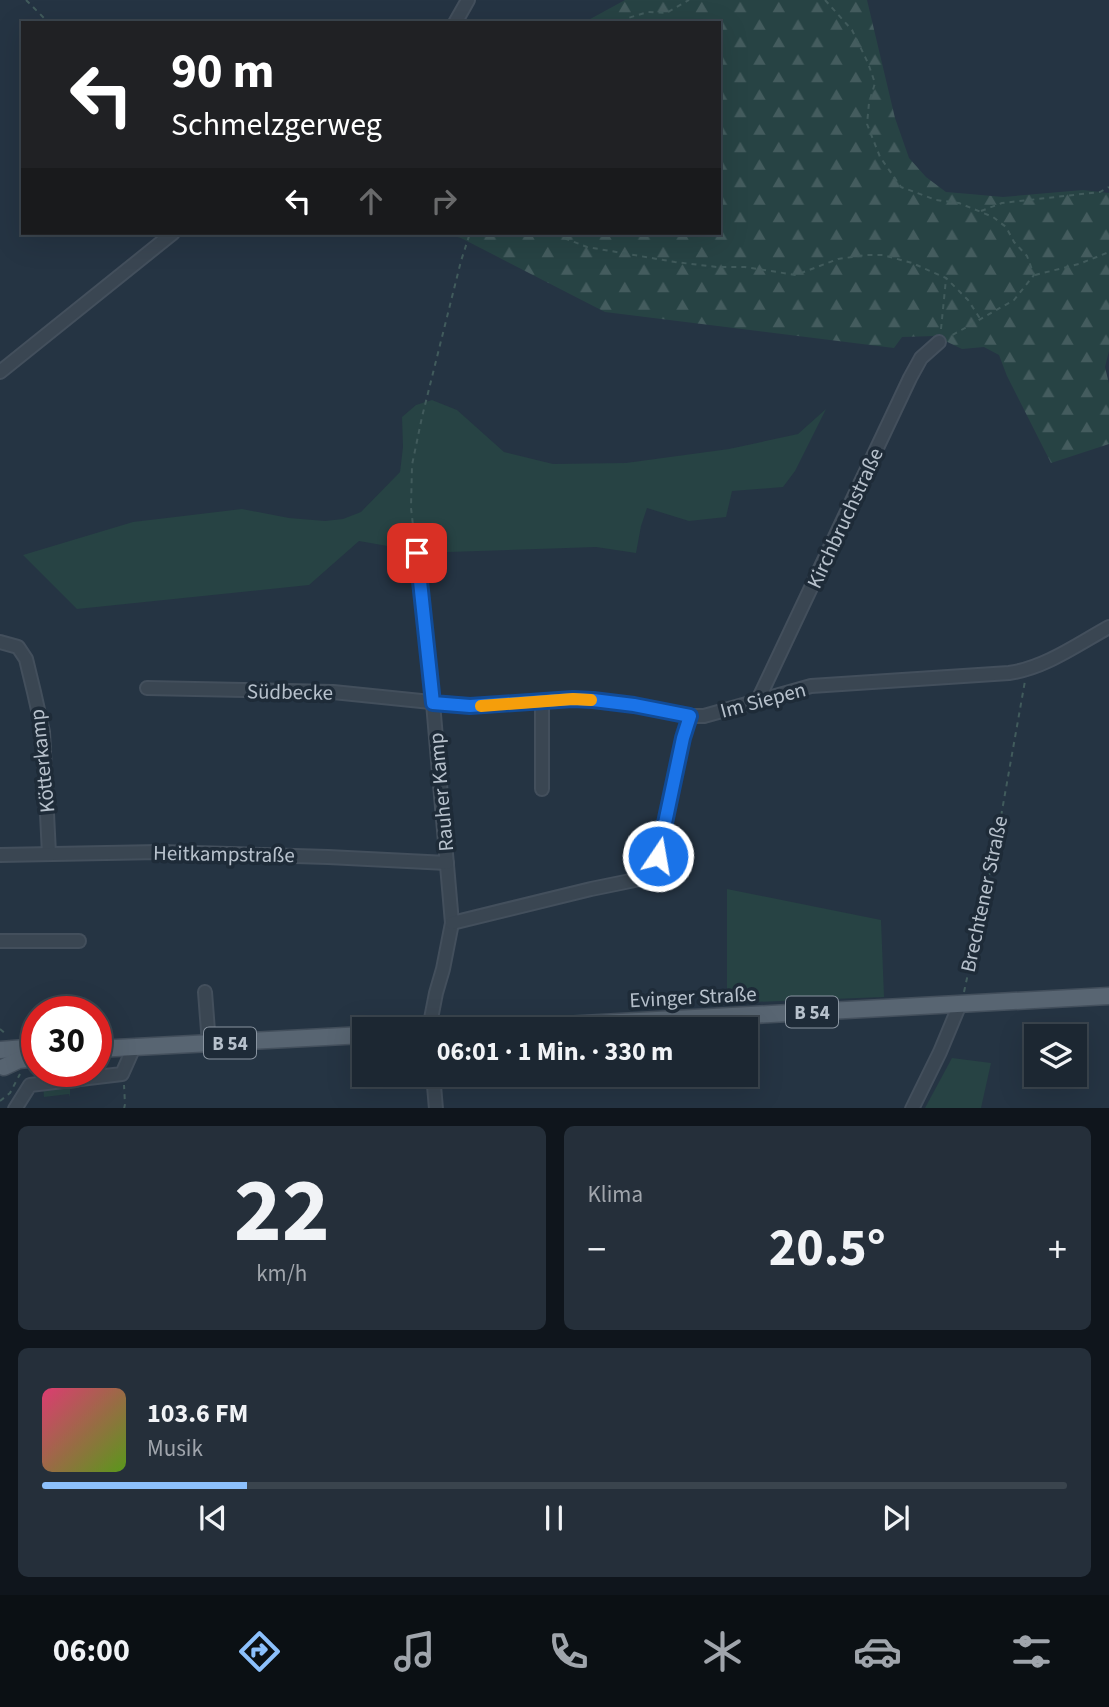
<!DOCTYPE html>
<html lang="de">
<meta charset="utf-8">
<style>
body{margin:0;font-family:"Source Sans 3",sans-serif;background:#252f3a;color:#f1f3f6;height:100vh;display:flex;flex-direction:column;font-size:26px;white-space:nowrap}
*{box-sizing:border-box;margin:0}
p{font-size:23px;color:#a0a5ac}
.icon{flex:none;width:38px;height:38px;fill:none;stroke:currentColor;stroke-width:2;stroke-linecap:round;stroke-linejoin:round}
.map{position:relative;height:1108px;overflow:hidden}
.side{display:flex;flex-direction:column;gap:18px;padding:18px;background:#0f151c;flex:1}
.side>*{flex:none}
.guide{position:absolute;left:21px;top:21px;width:700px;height:214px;border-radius:0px;box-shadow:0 7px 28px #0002,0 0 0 2px #3a444d;background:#202124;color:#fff;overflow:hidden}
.buttons{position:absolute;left:1024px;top:1024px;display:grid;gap:14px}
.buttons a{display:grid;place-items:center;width:63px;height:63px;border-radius:0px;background:#1c2732;box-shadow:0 7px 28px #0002,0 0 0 2px #3a444d;font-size:35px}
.speed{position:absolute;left:21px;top:996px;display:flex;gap:14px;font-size:35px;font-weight:700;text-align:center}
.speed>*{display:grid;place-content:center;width:91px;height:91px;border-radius:50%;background:#1c2732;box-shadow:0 7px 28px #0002,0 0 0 2px #3a444d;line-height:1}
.speed .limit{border:10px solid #d22;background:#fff;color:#111}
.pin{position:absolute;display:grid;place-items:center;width:60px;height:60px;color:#fff;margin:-30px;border-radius:14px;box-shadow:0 4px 10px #0006}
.me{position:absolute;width:77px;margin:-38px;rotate:12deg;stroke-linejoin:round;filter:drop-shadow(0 0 5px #0008)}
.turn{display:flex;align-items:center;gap:24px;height:147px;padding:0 35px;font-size:32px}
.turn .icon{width:91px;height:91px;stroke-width:2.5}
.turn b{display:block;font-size:49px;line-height:60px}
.lanes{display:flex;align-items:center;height:66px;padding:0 35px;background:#0003;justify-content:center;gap:35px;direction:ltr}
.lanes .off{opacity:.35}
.big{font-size:52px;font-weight:700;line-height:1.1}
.side .tile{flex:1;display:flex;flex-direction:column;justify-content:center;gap:10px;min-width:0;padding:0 24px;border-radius:10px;background:#252f3a}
.side .dial{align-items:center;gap:0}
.dial b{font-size:91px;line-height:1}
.song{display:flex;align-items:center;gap:21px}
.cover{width:84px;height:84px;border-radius:10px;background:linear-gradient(135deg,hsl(340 70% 55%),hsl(90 70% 35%))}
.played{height:7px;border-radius:4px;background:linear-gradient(90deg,#8cc0fc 20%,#3a444d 20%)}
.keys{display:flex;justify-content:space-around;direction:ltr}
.heat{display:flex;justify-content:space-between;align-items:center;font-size:38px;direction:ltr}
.side .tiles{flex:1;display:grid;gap:18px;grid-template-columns:1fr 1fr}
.tile:last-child{grid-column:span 2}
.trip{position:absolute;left:352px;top:1017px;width:406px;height:70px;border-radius:0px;background:#1c2732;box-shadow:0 7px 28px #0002,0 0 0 2px #3a444d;font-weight:700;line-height:70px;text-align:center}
.menu{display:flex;height:112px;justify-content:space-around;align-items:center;background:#0b1014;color:#a0a5ac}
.menu .icon{width:49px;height:49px}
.menu .selected{color:#8cc0fc}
.menu b{font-size:32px;color:#f1f3f6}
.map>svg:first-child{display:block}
.green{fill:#274344}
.forest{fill:url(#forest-firs)}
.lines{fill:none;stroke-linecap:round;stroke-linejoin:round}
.minor-casing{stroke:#434f5c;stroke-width:16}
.major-casing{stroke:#434f5c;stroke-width:19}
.path{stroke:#415b5c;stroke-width:2;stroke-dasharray:5 5;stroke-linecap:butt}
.minor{stroke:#3a4652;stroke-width:12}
.major{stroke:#586572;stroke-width:16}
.route-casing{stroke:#114b97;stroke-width:18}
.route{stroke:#1a73e8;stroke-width:12}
.slow{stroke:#f59e0b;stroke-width:12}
.labels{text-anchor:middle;stroke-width:7;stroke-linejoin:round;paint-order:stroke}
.shield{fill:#1e2b38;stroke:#8994a0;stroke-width:2}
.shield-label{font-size:19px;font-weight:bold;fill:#b7c1cc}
.street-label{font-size:21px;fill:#b7c1cc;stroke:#1e2b38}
</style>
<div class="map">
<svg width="1109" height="1109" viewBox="0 0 1109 1109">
<defs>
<pattern id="forest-firs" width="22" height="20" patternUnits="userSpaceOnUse" patternTransform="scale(1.75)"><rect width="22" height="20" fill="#274344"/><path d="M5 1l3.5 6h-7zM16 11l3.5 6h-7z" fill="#445c5e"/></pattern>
</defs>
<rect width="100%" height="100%" fill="#253443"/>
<!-- green -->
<g class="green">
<polygon points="432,400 457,410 504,452 553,464 626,463 729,449 798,434 826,409 795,471 783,487 732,491 726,517 689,521 647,508 641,526 636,553 596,547 417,553 416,551 359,541 309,585 77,609 23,555 133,522 242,509 289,518 325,521 343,519 361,512 400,472 403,447 402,417 416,405"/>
<polygon points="727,889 881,920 884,997 727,1003"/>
<polygon points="952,1058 991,1063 981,1108 925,1108"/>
<polygon points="70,1083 70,1097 69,1094 44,1097 43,1086"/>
</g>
<!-- forest -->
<polygon class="forest" points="625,0 867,0 895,118 909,158 926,177 946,192 970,194 1003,197 1083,190 1109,193 1109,351 1105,367 1109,384 1109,444 1051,463 1007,376 999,355 984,347 962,349 935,336 902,337 894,348 605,312 461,238 444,233 719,233 719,23 583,23"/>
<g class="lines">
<defs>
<g id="minor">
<polyline points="455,23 468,0"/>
<polyline points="0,372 173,233"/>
<polyline points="417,553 433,703 452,923 443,969 436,993 429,1029"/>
<polyline points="0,642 18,647 26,659 34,692 43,732 49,854"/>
<path d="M147,688L333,692L470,706L573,699L593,700L633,705L690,716H704L811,686L1009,673C1045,668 1078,644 1109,627"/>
<polyline points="758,700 910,378 921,358 939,342"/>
<polyline points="542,701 542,789"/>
<polyline points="0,855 159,852 328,857 447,863"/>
<polyline points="452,923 591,889 640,879 648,875 654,867 658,856 683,738 690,716"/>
<polyline points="0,941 79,941"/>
<polyline points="205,992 209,1044"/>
<polyline points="433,1074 436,1109"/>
<polyline points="15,1109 30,1085 122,1074 134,1047"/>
<polyline points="912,1109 940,1052 960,1004"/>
</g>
<g id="major">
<polyline points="489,1029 1109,996"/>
<polyline points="96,1049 364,1035"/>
<polyline points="0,1050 37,1047"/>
<polyline points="4,1067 19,1060 37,1058"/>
</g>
</defs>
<!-- minor casing -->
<use href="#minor" class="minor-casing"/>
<!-- major casing -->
<use href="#major" class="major-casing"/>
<!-- path -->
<g class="path">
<polyline points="26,0 49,23"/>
<polyline points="825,0 852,30 868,63 875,83 869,103 867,124 880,157 901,187 936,200 959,203 993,217 1006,227 1014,242 1027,256 1034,275 1014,300 949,337"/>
<polyline points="621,23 628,18 648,12 666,13 689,0"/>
<polyline points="981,211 1002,203 1100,192 1109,187"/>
<polyline points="556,233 564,238 587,247 675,262 717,267 745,267 796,275 838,259 866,255 883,255 912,263 946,278 968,300 981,320"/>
<polyline points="1035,275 1079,264 1109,252"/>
<polyline points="941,329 946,279"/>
<polyline points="415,543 411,508 412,465 422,417 461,261 470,233"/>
<polyline points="964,992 997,839 1025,681"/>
<polyline points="0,1029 7,1035"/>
<polyline points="0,1101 10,1093 20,1074"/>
<polyline points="124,1109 125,1104 124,1085"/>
</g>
<!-- minor -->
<use href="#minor" class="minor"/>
<!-- major -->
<use href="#major" class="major"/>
</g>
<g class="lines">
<defs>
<polyline id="route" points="417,553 433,703 470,706 573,699 593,700 634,705 690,716 683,738 658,856"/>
</defs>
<!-- route casing -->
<use href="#route" class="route-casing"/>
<!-- route -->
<use href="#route" class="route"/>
<!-- slow -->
<polyline class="slow" points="481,706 573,699 591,700"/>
</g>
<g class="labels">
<!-- shield labels -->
<g class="shield">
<rect x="786" y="996.5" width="52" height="31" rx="5"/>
<rect x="204" y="1027.5" width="52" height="31" rx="5"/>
</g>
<g class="shield-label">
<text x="812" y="1019">B 54</text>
<text x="230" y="1050">B 54</text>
</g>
<!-- street labels -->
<g class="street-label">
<text transform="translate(845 518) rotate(-65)" y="7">Kirchbruchstraße</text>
<text transform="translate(290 692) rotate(1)" y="7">Südbecke</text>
<text transform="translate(763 700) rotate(-15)" y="7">Im Siepen</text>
<text transform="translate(42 761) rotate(-96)" y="7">Kötterkamp</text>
<text transform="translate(441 792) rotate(-95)" y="7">Rauher Kamp</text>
<text transform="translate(224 854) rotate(1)" y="7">Heitkampstraße</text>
<text transform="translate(984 894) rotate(-78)" y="7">Brechtener Straße</text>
<text transform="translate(693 997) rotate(-3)" y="7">Evinger Straße</text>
</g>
</g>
</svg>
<div class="buttons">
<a><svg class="icon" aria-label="layers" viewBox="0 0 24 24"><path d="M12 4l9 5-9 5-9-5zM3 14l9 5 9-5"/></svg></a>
</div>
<div class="speed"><div class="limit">30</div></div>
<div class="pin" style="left:417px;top:553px;background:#d93025"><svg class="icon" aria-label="arrive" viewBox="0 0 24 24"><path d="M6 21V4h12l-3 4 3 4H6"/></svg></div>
<svg class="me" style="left:658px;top:856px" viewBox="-20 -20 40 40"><circle r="17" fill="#1a73e8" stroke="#fff" stroke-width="3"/><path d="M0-11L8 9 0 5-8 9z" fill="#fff"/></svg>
<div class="trip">06:01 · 1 Min. · 330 m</div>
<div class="guide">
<div class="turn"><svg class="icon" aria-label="left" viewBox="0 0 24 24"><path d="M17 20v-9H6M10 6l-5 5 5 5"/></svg><div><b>90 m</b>Schmelzgerweg</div></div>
<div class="lanes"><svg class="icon" aria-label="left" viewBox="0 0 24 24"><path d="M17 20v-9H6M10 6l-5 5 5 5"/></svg><svg class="icon off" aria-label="ahead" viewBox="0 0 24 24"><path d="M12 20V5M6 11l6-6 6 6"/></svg><svg class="icon off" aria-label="right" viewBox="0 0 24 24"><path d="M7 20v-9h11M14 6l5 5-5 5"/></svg></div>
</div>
</div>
<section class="side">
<div class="tiles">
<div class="tile dial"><b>22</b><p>km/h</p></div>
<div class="tile"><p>Klima</p>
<div class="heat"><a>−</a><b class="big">20.5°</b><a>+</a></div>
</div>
<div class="tile">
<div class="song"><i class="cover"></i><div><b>103.6 FM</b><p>Musik</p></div></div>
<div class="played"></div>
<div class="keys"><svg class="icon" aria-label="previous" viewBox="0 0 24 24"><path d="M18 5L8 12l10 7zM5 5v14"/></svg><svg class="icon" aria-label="pause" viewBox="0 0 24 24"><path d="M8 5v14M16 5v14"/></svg><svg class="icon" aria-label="next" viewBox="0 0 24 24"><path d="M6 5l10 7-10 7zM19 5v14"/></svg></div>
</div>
</div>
</section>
<nav class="menu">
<b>06:00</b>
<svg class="icon selected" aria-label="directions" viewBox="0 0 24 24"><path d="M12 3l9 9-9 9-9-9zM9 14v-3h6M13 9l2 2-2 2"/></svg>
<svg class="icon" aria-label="music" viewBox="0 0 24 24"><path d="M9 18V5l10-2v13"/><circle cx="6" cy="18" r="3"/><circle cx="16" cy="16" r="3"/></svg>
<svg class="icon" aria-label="phone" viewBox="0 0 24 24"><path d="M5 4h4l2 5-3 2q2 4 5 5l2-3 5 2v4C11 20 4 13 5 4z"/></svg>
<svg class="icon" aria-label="climate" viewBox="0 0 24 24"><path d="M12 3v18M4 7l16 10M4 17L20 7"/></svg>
<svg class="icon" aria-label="car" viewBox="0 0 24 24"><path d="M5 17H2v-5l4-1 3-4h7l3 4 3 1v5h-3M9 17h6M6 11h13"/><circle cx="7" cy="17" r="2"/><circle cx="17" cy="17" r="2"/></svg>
<svg class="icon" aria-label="filters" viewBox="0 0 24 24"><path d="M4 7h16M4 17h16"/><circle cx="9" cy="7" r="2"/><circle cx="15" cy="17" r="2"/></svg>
</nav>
